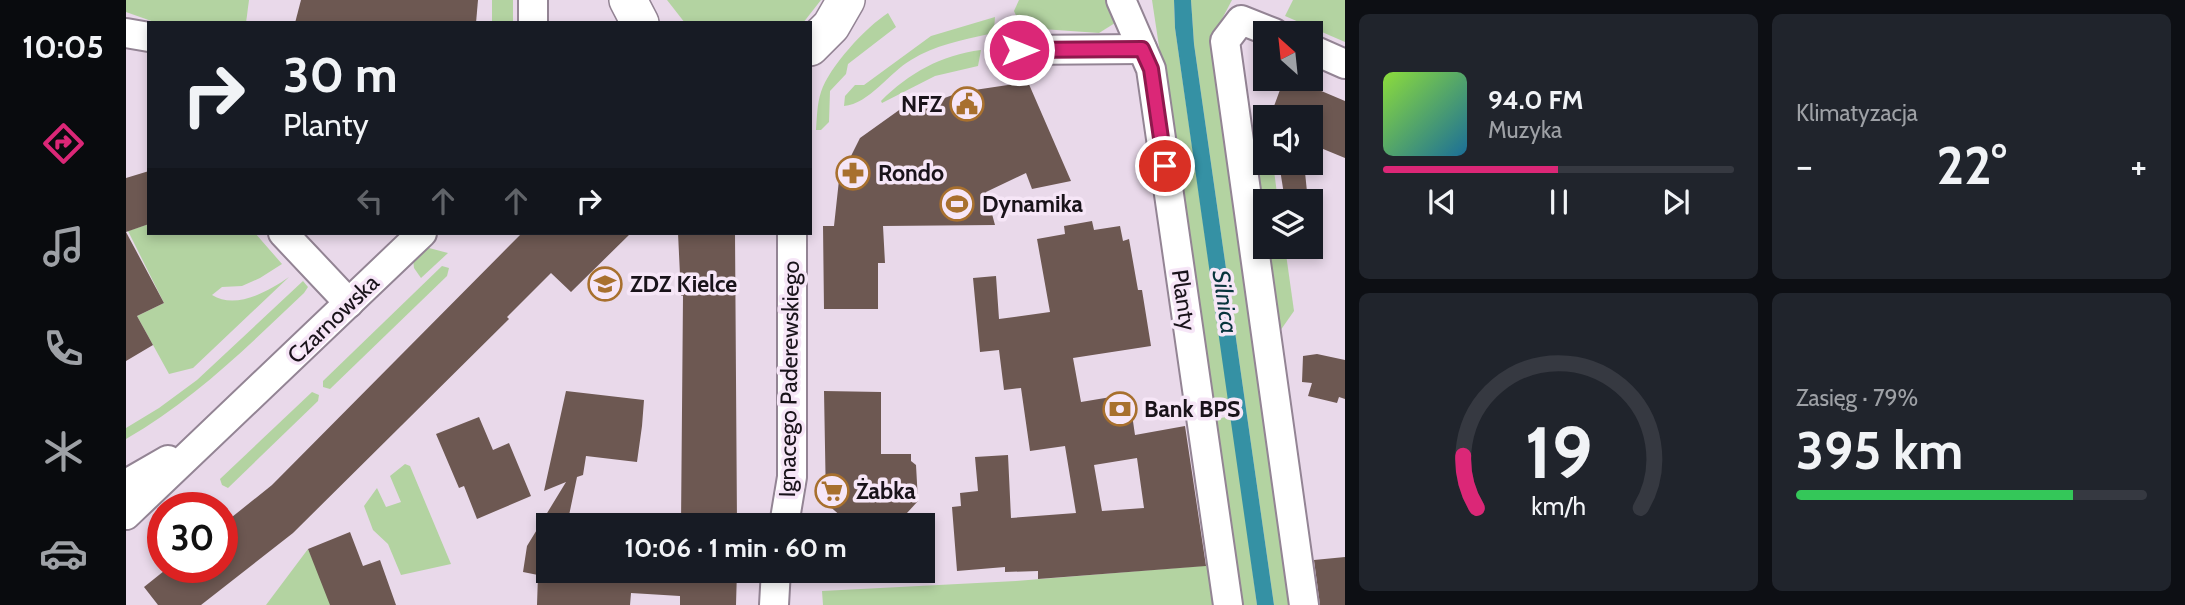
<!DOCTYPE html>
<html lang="pl">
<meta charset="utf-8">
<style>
body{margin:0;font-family:Cabin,sans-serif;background:#20242c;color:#f1f3f6;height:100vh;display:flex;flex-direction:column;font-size:26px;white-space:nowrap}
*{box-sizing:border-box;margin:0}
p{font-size:23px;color:#9ea1a6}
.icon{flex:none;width:38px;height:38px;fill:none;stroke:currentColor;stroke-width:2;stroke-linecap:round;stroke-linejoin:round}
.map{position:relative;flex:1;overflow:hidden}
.drawer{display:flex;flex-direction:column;gap:14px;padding:14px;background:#0d0f14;width:840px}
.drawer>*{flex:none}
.top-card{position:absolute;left:21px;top:21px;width:665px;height:214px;border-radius:0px;box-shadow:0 4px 10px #0003;background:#171b24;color:#f1f3f6;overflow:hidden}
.needle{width:46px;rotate:333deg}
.fabs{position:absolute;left:1127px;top:21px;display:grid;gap:14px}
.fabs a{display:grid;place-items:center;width:70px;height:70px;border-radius:0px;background:#171b24;box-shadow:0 4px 10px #0003;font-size:35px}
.speed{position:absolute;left:21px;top:492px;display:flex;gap:14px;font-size:35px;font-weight:700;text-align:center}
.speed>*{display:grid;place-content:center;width:91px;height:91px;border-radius:50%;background:#171b24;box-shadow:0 4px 10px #0003;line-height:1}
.speed .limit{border:10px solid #d22;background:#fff;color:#111}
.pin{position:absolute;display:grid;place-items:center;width:60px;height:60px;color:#fff;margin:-30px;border:4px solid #fff;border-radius:50%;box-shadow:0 2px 7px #0007}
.me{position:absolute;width:77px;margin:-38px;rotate:90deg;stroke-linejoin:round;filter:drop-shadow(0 0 5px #0008)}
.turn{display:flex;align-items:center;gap:24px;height:147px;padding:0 21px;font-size:32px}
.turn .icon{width:91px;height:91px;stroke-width:2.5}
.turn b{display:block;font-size:49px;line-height:60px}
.lanes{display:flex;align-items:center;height:66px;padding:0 21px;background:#0003;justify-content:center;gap:35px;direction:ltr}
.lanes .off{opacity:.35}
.big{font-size:52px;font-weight:800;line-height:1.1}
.drawer .card{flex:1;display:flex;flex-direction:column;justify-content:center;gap:10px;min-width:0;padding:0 24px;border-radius:10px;background:#20242c}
.drawer .dial{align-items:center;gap:0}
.dial svg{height:182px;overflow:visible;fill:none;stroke:#363941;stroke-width:7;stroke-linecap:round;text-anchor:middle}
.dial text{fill:#f1f3f6;stroke:none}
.song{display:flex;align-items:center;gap:21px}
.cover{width:84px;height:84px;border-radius:10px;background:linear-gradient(135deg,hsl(90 70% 55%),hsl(200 70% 35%))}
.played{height:7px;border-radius:4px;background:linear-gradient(90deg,#db2777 50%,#363941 50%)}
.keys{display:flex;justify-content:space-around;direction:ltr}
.heat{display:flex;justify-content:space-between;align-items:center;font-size:38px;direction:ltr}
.charge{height:10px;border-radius:5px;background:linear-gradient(90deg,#34c759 79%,#363941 0)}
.drawer .tiles{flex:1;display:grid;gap:14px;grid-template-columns:repeat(2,1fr)}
.trip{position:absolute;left:410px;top:513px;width:399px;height:70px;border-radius:0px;background:#171b24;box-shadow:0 4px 10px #0003;font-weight:800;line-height:70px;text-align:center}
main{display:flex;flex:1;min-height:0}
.tab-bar{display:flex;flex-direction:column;width:126px;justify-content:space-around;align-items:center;background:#090b0e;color:#9ea1a6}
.tab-bar .icon{width:49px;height:49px}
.tab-bar .on{color:#db2777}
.tab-bar b{font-size:32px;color:#f1f3f6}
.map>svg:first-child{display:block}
.green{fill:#b3d3a1}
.water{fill:#3591a4}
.building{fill:#6d5852;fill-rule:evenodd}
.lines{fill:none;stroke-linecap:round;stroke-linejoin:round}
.minor-casing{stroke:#938494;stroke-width:32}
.major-casing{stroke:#938494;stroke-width:40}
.minor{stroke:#fff;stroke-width:28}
.major{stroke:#fff;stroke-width:37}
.route-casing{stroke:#8e194d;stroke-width:18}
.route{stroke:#db2777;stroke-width:12}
.labels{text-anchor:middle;stroke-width:7;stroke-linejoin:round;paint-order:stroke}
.poi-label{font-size:23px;font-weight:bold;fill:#19131a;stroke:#f6e6f7;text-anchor:start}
.street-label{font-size:23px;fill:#19131a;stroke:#f6e6f7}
.water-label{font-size:24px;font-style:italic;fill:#08343c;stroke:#f6e6f7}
</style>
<main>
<nav class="tab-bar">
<b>10:05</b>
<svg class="icon on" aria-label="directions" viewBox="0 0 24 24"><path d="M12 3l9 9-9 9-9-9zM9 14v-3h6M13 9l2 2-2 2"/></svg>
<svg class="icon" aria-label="music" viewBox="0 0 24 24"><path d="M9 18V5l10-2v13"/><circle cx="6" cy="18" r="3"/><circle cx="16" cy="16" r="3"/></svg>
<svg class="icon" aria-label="phone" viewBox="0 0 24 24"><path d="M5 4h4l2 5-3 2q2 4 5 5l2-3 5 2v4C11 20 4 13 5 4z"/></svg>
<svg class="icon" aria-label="climate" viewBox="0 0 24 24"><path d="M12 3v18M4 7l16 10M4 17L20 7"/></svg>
<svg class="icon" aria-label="car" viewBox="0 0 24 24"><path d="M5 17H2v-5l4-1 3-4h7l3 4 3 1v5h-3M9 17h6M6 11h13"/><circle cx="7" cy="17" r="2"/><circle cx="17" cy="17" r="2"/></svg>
</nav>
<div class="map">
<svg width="1219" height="605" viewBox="0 0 1219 605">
<rect width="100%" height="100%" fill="#e9d9ea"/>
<!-- green -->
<g class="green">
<polygon points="0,0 123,0 120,23 31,23 0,12"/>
<rect x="366" y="0" width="21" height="23"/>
<polygon points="541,0 695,0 677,23 559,23"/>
<polygon points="893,0 983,0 991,15 989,23 973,33 902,28 893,22 888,11"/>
<polygon points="1026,0 1048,0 1049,28 1104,409 1088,411"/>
<polygon points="1065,0 1106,0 1086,38 1165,605 1148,605 1068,44"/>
<polygon points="1167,0 1219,0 1219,42 1159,16"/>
<path d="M762,13L770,27L722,64L720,74L704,91L703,122L695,130H690C691,117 691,104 695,92C703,67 740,27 762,13Z"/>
<path d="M869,17L868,30L863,34C836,40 809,45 785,60C764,72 743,104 718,106L719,96L729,85H738L805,36Z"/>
<path d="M855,50L852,66L809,76L756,103L755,101C783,73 815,55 855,50Z"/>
<polygon points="1139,161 1147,163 1152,201 1139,201 1139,234 1131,163"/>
<path d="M23,224V233H129L156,264L134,278L116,286L96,287L86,295C110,310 143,291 163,277L67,368L43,374L11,316L38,303L2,231Z"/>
<polygon points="1141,247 1159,247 1168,311 1154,331"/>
<polygon points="303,248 322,253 295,278 288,268 287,259"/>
<polygon points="316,266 323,268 321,276 204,389 197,387 197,381"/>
<path d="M177,281L182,287L178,293C121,347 68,400 0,439V428L33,408L71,380Z"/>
<polygon points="186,392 193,395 192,401 102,488 96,485 94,479"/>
<polygon points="1106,416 1131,605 1115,605 1089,419"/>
<polygon points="279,464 284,466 325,564 275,575 262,544 247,530 238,506 251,488 260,507 275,502 264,476"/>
<polygon points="182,549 207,605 140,605"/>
<polygon points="1087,565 1091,605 697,605 696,591 890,581"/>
</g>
<!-- water -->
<polygon class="water" points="1048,0 1065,0 1068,44 1148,605 1131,605 1049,28"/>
<!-- building -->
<g class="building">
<polygon points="175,0 352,0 350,23 169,23"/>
<polygon points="1158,79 1167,79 1219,101 1219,158 1185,144 1185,117 1144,117"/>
<polygon points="902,82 945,181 906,189 900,173 860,192 869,225 757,226 759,263 752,263 752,309 698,309 697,226 708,226 713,180 734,138 783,103 809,93 813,100 835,92"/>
<polygon points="1153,163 1178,163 1182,201 1159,201"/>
<polygon points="23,171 23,224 0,232 38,303 11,316 27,345 0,361 0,178"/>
<path d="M966,221L968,230L994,226L997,241L1003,239L1012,290H1016L1025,346L947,358L955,402L1003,394L1009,435L1059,426L1080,566L912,579V571L879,572V567L831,571L826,507L835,506L834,493L852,491L849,457L882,455L885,518L950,513L939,446L904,451L895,388L878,390L873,350L854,352L847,278L870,276L873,319L924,312L911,239L939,234L938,226ZM1011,458L1018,508L976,511L968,465Z"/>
<polygon points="396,233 505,233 445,292 425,273 381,317 383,319 167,533 75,605 32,605 18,587 43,567 96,567 96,525 146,485"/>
<polygon points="552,233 609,233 611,525 555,525 557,296 555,296"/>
<polygon points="1191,354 1219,360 1219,399 1213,397 1211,403 1182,396 1186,383 1176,382 1177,356"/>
<polygon points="440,391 518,400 516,426 511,462 460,456 457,475 451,477 441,525 422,525 422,570 611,570 610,605 554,605 554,596 505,593 504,605 411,605 412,575 397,572 401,546 440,482 418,491"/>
<polygon points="698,391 755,392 755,454 785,454 785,461 790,465 792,501 781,513 717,518 700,503"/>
<polygon points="353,417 367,450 383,443 405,496 351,519 338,486 333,488 310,434"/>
<polygon points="224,532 237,566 254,560 270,605 204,605 182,549"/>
<polygon points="1219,557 1219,605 1194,605 1188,560"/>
</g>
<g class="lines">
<defs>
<g id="minor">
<polyline points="407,0 407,23"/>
<polyline points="995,0 1025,69 1102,605"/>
<polyline points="0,33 23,37"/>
<polyline points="1148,33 1115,20 1099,41 1178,605"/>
<polyline points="1185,49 1219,64"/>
<polyline points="893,50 1016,49"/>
<polyline points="157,233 223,303"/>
<polyline points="0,484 42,460"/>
<polyline points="0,515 296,233"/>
<polyline points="658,525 666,477 666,233"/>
<polyline points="648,605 650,570"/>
</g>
<g id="major">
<polyline points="502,0 514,23"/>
<polyline points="684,47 705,26 720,0"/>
</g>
</defs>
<!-- minor casing -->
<use href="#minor" class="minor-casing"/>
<!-- major casing -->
<use href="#major" class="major-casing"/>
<!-- minor -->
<use href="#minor" class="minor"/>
<!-- major -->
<use href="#major" class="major"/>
</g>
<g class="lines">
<defs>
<polyline id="route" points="893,50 1016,49 1025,69 1039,166"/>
</defs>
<!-- route casing -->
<use href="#route" class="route-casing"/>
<!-- route -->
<use href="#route" class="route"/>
</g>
<!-- icons -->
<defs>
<symbol id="civic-ring" viewBox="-11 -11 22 22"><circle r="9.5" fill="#f6e6f7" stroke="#a8702e" stroke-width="1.5"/><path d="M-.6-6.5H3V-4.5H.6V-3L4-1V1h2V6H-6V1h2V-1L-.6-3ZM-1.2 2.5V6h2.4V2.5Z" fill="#a8702e"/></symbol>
<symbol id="pharmacy-ring" viewBox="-11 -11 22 22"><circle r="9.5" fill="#f6e6f7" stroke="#a8702e" stroke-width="1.5"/><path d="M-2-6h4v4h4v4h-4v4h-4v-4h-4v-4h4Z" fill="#a8702e"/></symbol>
<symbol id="stadium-ring" viewBox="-11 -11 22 22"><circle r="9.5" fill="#f6e6f7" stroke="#a8702e" stroke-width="1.5"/><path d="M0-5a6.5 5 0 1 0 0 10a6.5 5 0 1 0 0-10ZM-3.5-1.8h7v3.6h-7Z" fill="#a8702e"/></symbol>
<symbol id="school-ring" viewBox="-11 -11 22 22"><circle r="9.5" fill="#f6e6f7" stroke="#a8702e" stroke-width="1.5"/><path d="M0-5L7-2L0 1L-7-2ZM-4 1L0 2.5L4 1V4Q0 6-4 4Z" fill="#a8702e"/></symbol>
<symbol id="bank-ring" viewBox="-11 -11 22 22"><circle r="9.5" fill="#f6e6f7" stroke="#a8702e" stroke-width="1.5"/><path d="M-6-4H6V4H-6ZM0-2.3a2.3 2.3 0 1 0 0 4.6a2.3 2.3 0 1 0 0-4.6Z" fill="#a8702e"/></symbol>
<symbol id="supermarket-ring" viewBox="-11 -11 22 22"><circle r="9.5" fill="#f6e6f7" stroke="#a8702e" stroke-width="1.5"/><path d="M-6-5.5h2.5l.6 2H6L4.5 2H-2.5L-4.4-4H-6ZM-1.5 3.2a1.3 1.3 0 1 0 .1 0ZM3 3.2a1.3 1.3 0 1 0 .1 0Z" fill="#a8702e"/></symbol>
</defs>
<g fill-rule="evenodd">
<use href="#civic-ring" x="822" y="85" width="38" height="38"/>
<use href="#pharmacy-ring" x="708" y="154" width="38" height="38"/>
<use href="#stadium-ring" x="812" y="185" width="38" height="38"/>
<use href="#school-ring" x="460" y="265" width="38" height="38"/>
<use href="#bank-ring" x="975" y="390" width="38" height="38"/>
<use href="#supermarket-ring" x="687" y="472" width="38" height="38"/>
</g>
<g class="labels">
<!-- poi labels -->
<g class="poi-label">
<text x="816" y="112" text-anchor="end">NFZ</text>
<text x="752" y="181">Rondo</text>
<text x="856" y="212">Dynamika</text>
<text x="504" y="292">ZDZ Kielce</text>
<text x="1018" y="417">Bank BPS</text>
<text x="730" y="499">Żabka</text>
</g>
<!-- street labels -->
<g class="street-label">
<text transform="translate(1058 300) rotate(82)" y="8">Planty</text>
<text transform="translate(207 319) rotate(-44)" y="8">Czarnowska</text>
<text transform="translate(663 379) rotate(-89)" y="8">Ignacego Paderewskiego</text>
</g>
<!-- water labels -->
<g class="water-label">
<text transform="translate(1099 302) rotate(82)" y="8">Silnica</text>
</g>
</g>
</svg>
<div class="fabs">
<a><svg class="needle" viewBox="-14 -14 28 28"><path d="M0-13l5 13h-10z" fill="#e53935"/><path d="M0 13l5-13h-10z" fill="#9ea1a6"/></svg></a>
<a><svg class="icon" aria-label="sound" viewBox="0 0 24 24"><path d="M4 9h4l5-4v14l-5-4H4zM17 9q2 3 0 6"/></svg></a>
<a><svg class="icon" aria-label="layers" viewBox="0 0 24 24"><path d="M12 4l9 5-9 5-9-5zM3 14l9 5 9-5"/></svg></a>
</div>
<div class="speed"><div class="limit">30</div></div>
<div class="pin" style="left:1039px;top:166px;background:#d93025"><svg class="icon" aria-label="arrive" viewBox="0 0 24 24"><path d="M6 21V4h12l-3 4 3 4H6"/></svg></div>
<svg class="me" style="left:893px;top:50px" viewBox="-20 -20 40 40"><circle r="17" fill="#db2777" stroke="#fff" stroke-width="3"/><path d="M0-11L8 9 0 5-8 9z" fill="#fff"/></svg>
<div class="trip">10:06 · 1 min · 60 m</div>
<div class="top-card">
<div class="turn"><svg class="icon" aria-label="right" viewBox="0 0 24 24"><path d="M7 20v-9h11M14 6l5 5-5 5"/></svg><div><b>30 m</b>Planty</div></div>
<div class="lanes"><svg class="icon off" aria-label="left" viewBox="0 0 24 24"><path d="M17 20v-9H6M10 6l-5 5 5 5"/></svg><svg class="icon off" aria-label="ahead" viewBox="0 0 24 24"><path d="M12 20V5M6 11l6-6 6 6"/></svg><svg class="icon off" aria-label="ahead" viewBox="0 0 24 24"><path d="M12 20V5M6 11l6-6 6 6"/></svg><svg class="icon" aria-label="right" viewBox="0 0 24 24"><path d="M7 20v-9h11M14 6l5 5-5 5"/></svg></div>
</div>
</div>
<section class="drawer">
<div class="tiles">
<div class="card">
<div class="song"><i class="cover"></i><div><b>94.0 FM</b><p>Muzyka</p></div></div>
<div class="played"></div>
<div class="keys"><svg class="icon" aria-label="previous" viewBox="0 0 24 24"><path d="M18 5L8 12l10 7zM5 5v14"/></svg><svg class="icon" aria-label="pause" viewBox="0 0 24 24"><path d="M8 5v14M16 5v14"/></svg><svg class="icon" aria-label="next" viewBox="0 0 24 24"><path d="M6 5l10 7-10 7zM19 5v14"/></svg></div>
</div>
<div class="card"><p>Klimatyzacja</p>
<div class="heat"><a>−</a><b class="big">22°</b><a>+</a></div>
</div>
<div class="card dial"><svg viewBox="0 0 100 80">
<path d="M14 69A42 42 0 1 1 86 69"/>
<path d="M14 69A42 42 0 0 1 8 46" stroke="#db2777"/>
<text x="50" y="56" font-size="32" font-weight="700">19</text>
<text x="50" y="72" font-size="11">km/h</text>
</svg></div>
<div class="card"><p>Zasięg · 79%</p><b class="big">395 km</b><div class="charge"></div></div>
</div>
</section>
</main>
